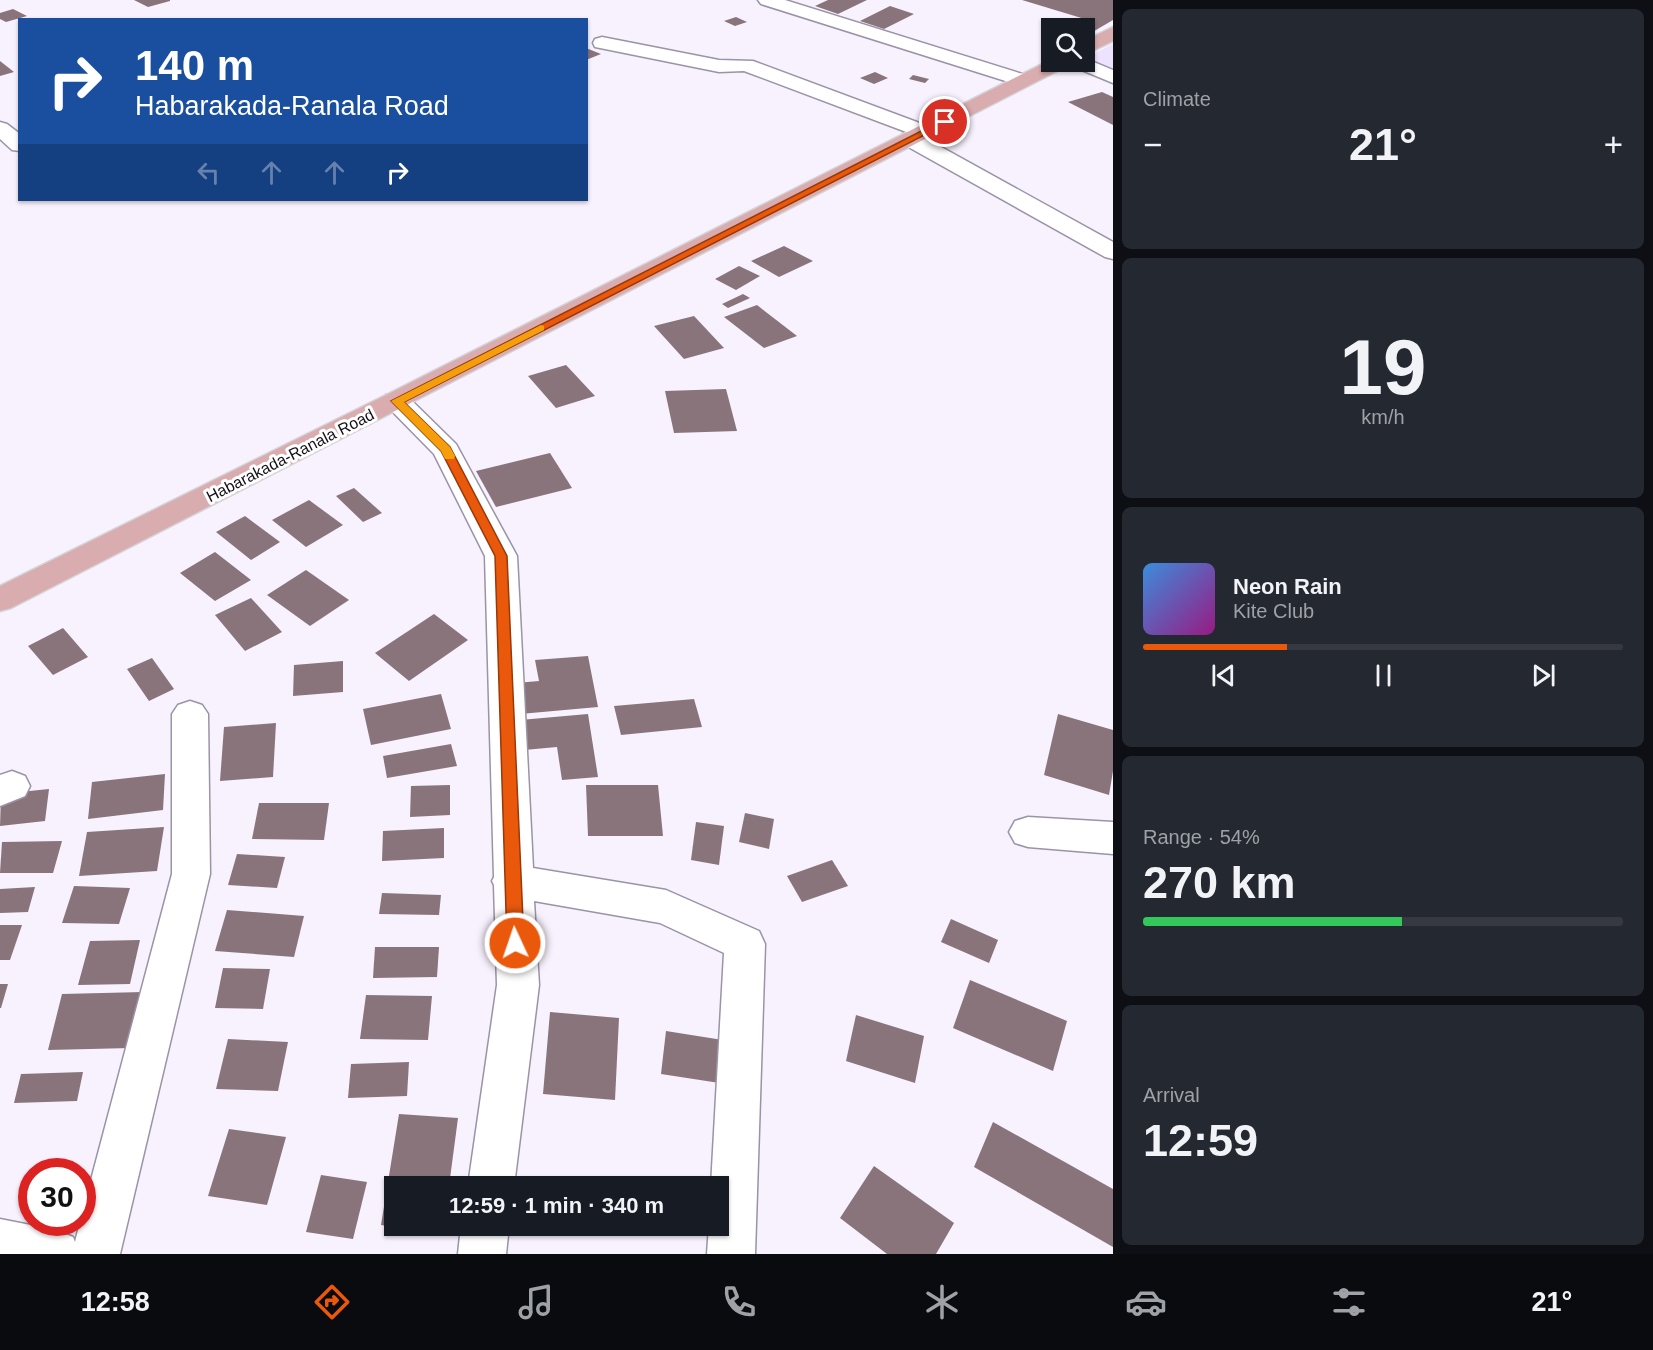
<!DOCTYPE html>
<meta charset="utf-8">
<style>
body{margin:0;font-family:Helvetica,sans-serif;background:#242831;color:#f1f3f6;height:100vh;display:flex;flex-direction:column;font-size:22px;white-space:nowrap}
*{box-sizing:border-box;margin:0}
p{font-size:20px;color:#9ea1a6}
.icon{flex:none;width:33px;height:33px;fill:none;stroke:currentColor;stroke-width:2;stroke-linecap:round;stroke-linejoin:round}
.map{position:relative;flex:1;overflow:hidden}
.sheet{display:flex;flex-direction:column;gap:9px;padding:9px;background:#0d0f14;width:540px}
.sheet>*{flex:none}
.banner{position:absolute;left:18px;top:18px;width:570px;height:183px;border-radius:0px;box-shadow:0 2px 4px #0004;background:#1a4fa0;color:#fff;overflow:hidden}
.tools{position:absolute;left:1041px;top:18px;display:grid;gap:12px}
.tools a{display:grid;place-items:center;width:54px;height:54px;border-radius:0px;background:#171b24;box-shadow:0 2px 4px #0004;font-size:30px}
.speed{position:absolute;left:18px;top:1158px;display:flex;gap:12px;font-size:30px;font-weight:700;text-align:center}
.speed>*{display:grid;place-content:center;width:78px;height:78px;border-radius:50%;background:#171b24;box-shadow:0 2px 4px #0004;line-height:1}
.speed .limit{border:9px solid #d22;background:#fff;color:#111}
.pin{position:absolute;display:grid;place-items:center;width:51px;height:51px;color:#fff;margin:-26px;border:3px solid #fff;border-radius:50%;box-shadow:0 2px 6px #0007}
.me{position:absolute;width:66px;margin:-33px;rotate:357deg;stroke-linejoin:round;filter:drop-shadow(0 0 4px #0008)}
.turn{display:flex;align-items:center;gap:21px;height:126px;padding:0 18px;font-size:27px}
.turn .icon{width:78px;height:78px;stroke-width:2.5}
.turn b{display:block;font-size:42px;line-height:51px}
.lanes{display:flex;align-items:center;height:57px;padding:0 18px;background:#0003;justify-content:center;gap:30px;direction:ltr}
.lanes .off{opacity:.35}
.big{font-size:45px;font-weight:800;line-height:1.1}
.sheet .widget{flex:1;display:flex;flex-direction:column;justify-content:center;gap:9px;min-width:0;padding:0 21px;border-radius:9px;background:#242831}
.sheet .dial{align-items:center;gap:0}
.dial b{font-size:78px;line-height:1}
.song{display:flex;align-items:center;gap:18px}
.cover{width:72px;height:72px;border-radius:9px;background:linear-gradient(135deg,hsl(210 70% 55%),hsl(310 70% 35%))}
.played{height:6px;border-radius:3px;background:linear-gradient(90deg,#ea580c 30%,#363941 30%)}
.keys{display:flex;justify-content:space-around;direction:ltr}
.heat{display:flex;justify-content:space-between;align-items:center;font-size:33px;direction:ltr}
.charge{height:9px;border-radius:4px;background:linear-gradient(90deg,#34c759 54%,#363941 0)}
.trip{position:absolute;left:384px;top:1176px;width:345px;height:60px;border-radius:0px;background:#171b24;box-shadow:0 2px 4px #0004;font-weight:800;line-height:60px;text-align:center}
.tab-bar{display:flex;height:96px;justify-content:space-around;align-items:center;background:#090b0e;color:#9ea1a6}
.tab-bar .icon{width:42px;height:42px}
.tab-bar .selected{color:#ea580c}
.tab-bar b{font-size:27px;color:#f1f3f6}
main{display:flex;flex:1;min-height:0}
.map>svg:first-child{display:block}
.built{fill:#eee3fe}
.building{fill:#89747b}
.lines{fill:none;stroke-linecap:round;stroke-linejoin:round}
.minor-casing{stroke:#9b93a6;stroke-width:3}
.major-casing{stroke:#d5d4d5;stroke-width:3}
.minor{fill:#fff;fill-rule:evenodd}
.major{fill:#d9acb0;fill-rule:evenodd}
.route{fill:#ea580c;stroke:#983908;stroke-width:1.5}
.slow{fill:#f59e0b}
.labels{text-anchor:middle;stroke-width:6;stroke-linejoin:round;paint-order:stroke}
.far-street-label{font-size:16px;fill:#131017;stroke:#fff}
</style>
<main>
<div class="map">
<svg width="1113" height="1254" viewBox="0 0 1113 1254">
<rect width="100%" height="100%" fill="#f7f2fe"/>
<!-- built -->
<polygon class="built" points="1113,44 1113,70 1086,58"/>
<!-- building -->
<g class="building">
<polygon points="134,0 170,0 170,1 148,7"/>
<polygon points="828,0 867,0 838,14 815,6"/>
<polygon points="1022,0 1113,0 1113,20 1084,37 1084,28 1072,28 1088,20"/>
<polygon points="890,6 914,14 884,29 860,21"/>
<polygon points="13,9 27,16 6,22 0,19 0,13"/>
<polygon points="736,17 747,22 735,26 724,21"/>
<polygon points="586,48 601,54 586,60"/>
<polygon points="0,61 14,72 0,76"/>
<polygon points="875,72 888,78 874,84 860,78"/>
<polygon points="913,75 929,79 925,83 909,79"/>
<polygon points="1102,92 1113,97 1113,125 1068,102"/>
<polygon points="784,246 813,261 779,277 751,261"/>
<polygon points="739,266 760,276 736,290 715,279"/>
<polygon points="743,294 750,298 728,308 722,304"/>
<polygon points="757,305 797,336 764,348 724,317"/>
<polygon points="694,316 724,348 684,359 654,326"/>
<polygon points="566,365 595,396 556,408 528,376"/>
<polygon points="726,389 737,431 674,433 665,391"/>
<polygon points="550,453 572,488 496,507 476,471"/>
<polygon points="354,488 382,513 363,522 336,496"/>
<polygon points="309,500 343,525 306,547 272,520"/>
<polygon points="245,516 280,542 251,560 216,532"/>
<polygon points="215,552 251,580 215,601 180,573"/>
<polygon points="306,570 349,600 310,626 267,595"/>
<polygon points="251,598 282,632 245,651 215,615"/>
<polygon points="434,614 468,640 409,681 375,653"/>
<polygon points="63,628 88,657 53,675 28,646"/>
<polygon points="588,656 598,707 520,714 516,683 539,681 535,660"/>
<polygon points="152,658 174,689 149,701 127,669"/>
<polygon points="343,661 343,692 293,696 294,665"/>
<polygon points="441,694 451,729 371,745 363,709"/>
<polygon points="694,699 702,727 621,735 614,706"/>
<polygon points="588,714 598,777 562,780 557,747 524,750 520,720"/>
<polygon points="1058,714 1113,730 1113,771 1109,795 1044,775"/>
<polygon points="276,723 273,777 220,781 224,727"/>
<polygon points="451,744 457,766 387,778 383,756"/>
<polygon points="165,774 163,810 88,819 92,782"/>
<polygon points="450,785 450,815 410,817 411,786"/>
<polygon points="586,785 658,785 663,836 588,836"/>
<polygon points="49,789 45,821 0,826 1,794"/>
<polygon points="259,803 329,803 324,840 252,839"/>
<polygon points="745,813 774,819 769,849 739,842"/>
<polygon points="696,822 724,826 719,865 691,860"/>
<polygon points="164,827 157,871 79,876 87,832"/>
<polygon points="444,828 444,858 382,861 383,831"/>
<polygon points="62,841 53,873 0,873 2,842"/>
<polygon points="237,854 285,857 277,888 228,885"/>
<polygon points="832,860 848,886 802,902 787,876"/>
<polygon points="74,886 130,888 119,924 62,923"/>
<polygon points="35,887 28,912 0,913 0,889"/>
<polygon points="382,893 441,895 439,915 379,914"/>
<polygon points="227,910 304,916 294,957 215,951"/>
<polygon points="951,919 998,940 989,963 941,942"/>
<polygon points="0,925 22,925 10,960 0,960"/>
<polygon points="140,940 130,984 78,985 90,941"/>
<polygon points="375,947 439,947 437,977 373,978"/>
<polygon points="223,968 270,969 263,1009 215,1008"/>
<polygon points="970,980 1067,1021 1053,1071 953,1028"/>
<polygon points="0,984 8,984 1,1008 0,1008"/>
<polygon points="143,992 131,1048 48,1050 62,994"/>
<polygon points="366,995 432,996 428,1040 360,1039"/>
<polygon points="550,1012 619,1018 615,1100 543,1094"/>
<polygon points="856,1015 924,1036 915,1083 846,1061"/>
<polygon points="666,1031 729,1041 726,1084 661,1074"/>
<polygon points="228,1039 288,1042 278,1091 216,1089"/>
<polygon points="409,1062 407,1096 348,1098 351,1064"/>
<polygon points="83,1072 77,1101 14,1103 21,1074"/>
<polygon points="399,1114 458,1118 449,1186 394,1186 394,1227 381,1225"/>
<polygon points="993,1122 1113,1189 1113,1247 974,1167"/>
<polygon points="229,1129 286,1137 267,1205 208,1196"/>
<polygon points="874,1166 954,1223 936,1254 887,1254 840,1218"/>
<polygon points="321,1175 367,1182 353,1239 306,1232"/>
<polygon points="398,1226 444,1226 443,1231"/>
</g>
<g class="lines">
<defs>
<g id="minor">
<polygon points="758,0 785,0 1029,76 1032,80 1029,84 1015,84 761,4"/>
<polygon points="602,37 719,60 753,61 933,128 937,132 933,136 925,138 1113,242 1113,259 1105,257 903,144 900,139 903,134 909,133 744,71 719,72 595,47 593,43 595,39"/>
<polygon points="1084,58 1113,70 1113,83 1072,66 1069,62 1084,62"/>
<polygon points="0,122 7,124 20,134 20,151 12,150 0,139"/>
<polygon points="396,393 406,395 456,444 517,556 533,868 666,890 759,931 765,944 755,1254 707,1254 709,1226 718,1226 718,1186 711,1186 724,953 660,923 534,901 539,985 514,1186 468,1186 497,985 494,885 492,881 494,877 485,556 434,454 382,401 386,395"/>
<polygon points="190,701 202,705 208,714 210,874 120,1254 0,1254 0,1219 56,1230 73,1237 75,1242 80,1222 82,1222 82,1214 172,874 172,714 178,705"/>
<polygon points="12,771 25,776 30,786 25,796 0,806 0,775"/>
<polygon points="1028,817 1113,822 1113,854 1028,847 1015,843 1009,832 1015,821"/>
<polygon points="461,1226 509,1226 506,1254 458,1254"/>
</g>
<g id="major">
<polygon points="1113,27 1113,41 1084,55 1084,41"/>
<polygon points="1052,59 1052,62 1070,62 1067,66 11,608 0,611 0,586 386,395"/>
</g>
</defs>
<!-- minor casing -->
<use href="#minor" class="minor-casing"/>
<!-- major casing -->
<use href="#major" class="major-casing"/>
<!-- minor -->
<use href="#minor" class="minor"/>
<!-- major -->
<use href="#major" class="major"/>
</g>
<!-- route -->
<polygon class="route" points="945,119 949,122 948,123 404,402 450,447 507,556 524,943 521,948 515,950 509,948 507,943 495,556 441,451 391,401"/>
<!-- slow -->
<polygon class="slow" points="541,325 544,326 544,330 404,402 450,447 455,456 454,459 445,459 441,451 391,401"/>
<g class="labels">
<!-- far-street labels -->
<g class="far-street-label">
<text transform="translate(290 455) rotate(-27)" y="6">Habarakada-Ranala Road</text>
</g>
</g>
</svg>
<div class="tools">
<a><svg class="icon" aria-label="search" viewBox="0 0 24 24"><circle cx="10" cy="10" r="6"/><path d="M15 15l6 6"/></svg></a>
</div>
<div class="speed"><div class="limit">30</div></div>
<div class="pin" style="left:945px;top:122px;background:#d93025"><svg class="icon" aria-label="arrive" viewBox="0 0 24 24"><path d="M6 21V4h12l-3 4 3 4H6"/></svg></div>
<svg class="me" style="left:515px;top:943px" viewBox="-20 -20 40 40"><circle r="17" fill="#ea580c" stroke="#fff" stroke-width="3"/><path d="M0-11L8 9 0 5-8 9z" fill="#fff"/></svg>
<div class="trip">12:59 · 1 min · 340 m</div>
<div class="banner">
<div class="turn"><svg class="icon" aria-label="right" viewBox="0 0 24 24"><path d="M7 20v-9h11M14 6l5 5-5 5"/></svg><div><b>140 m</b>Habarakada-Ranala Road</div></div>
<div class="lanes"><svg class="icon off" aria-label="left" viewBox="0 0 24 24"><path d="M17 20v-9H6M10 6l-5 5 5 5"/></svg><svg class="icon off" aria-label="ahead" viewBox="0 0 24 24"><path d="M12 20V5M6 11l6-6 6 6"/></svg><svg class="icon off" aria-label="ahead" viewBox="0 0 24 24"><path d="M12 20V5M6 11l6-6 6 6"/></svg><svg class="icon" aria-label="right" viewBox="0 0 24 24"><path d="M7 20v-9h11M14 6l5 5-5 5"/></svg></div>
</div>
</div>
<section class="sheet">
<div class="widget"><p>Climate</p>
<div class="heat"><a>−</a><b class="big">21°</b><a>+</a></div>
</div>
<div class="widget dial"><b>19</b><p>km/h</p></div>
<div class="widget">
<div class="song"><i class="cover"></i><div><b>Neon Rain</b><p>Kite Club</p></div></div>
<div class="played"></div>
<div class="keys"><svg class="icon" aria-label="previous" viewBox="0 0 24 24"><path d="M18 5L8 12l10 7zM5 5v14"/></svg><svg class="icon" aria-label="pause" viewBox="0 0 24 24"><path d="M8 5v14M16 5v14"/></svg><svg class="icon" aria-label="next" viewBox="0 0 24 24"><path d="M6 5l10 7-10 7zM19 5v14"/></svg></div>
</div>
<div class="widget"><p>Range · 54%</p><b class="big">270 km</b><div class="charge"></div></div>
<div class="widget"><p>Arrival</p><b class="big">12:59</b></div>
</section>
</main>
<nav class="tab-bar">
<b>12:58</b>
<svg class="icon selected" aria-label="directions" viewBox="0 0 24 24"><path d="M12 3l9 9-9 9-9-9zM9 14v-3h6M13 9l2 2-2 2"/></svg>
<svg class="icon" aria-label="music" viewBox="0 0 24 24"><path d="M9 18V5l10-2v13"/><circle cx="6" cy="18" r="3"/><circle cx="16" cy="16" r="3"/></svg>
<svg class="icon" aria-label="phone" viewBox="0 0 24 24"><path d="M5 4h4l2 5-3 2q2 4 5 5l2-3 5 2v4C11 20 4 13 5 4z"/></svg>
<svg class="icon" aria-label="climate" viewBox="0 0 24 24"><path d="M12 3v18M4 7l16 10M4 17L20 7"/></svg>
<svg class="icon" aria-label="car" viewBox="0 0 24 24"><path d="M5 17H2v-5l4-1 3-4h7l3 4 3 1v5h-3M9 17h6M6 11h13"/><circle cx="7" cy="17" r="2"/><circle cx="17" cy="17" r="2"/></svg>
<svg class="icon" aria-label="filters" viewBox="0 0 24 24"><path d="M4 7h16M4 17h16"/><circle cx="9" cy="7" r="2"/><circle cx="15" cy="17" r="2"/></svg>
<b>21°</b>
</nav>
